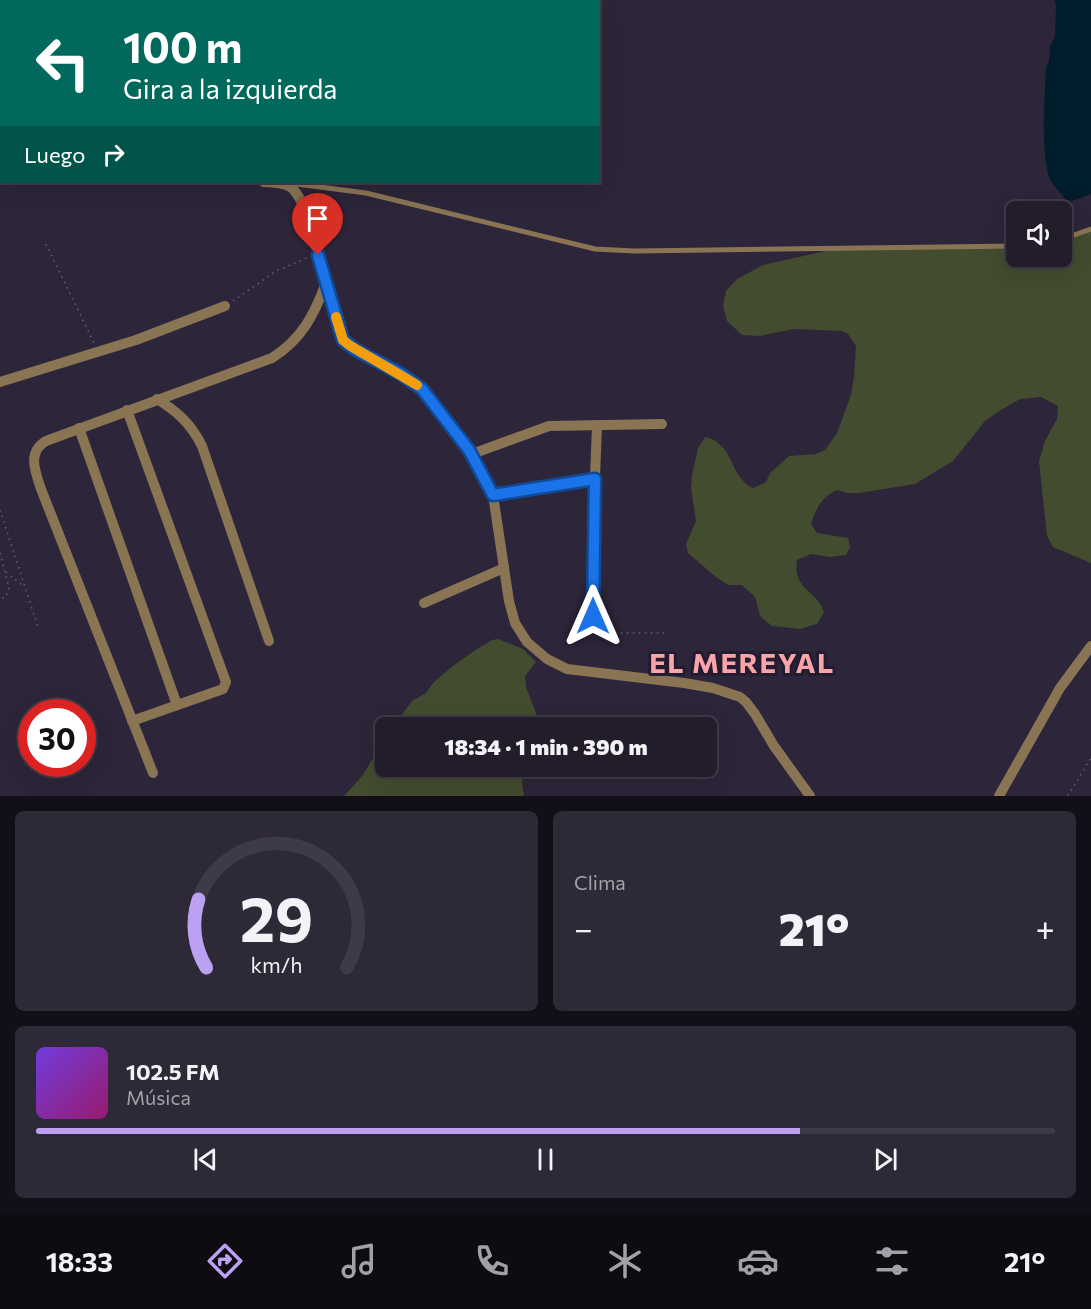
<!DOCTYPE html>
<html lang="es">
<meta charset="utf-8">
<style>
body{margin:0;font-family:Commissioner,sans-serif;background:#2e2937;color:#f1f3f6;height:100vh;display:flex;flex-direction:column;font-size:22px;white-space:nowrap}
*{box-sizing:border-box;margin:0}
p{font-size:20px;color:#a2a1a9}
.icon{flex:none;width:33px;height:33px;fill:none;stroke:currentColor;stroke-width:2;stroke-linecap:round;stroke-linejoin:round}
.map{position:relative;height:796px;overflow:hidden}
.details{display:flex;flex-direction:column;gap:15px;padding:15px;background:#130f18;flex:1}
.details>*{flex:none}
.guide{position:absolute;left:0px;top:0px;width:600px;height:183px;box-shadow:0 6px 24px #0002,0 0 0 2px #3f3a47;background:#00695c;color:#fff;overflow:hidden}
.tools{position:absolute;left:1006px;top:201px;display:grid;gap:12px}
.tools a{display:grid;place-items:center;width:66px;height:66px;border-radius:9px;background:#221c2b;box-shadow:0 6px 24px #0002,0 0 0 2px #3f3a47;font-size:30px}
.speed{position:absolute;left:18px;top:699px;display:flex;gap:12px;font-size:30px;font-weight:700;text-align:center}
.speed>*{display:grid;place-content:center;width:78px;height:78px;border-radius:50%;background:#221c2b;box-shadow:0 6px 24px #0002,0 0 0 2px #3f3a47;line-height:1}
.speed .limit{border:9px solid #d22;background:#fff;color:#111}
.pin{position:absolute;display:grid;place-items:center;width:51px;height:51px;color:#fff;margin:-62px -26px;border-radius:50% 50% 50% 0;rotate:-45deg;box-shadow:0 0 6px #0007}
.pin .icon{rotate:45deg}
.me{position:absolute;width:66px;margin:-33px;rotate:0deg;stroke-linejoin:round;filter:drop-shadow(0 0 4px #0008)}
.turn{display:flex;align-items:center;gap:21px;height:126px;padding:0 24px;font-size:27px}
.turn .icon{width:78px;height:78px;stroke-width:2.5}
.turn b{display:block;font-size:42px;line-height:51px}
.then{display:flex;align-items:center;height:57px;padding:0 24px;background:#0003;gap:12px;font-size:22px}
.big{font-size:45px;font-weight:800;line-height:1.1}
.details .widget{flex:1;display:flex;flex-direction:column;justify-content:center;gap:9px;min-width:0;padding:0 21px;border-radius:9px;background:#2e2937}
.details .dial{align-items:center;gap:0}
.dial svg{height:156px;overflow:visible;fill:none;stroke:#3f3a47;stroke-width:7;stroke-linecap:round;text-anchor:middle}
.dial text{fill:#f1f3f6;stroke:none}
.song{display:flex;align-items:center;gap:18px}
.cover{width:72px;height:72px;border-radius:9px;background:linear-gradient(135deg,hsl(260 70% 55%),hsl(320 70% 35%))}
.played{height:6px;border-radius:3px;background:linear-gradient(90deg,#bca0f2 75%,#3f3a47 75%)}
.keys{display:flex;justify-content:space-around;direction:ltr}
.heat{display:flex;justify-content:space-between;align-items:center;font-size:33px;direction:ltr}
.details .tiles{flex:1;display:grid;gap:15px;grid-template-columns:1fr 1fr}
.widget:last-child{grid-column:span 2}
.trip{position:absolute;left:375px;top:717px;width:342px;height:60px;border-radius:9px;background:#221c2b;box-shadow:0 6px 24px #0002,0 0 0 2px #3f3a47;font-weight:800;line-height:60px;text-align:center}
.menu{display:flex;height:96px;justify-content:space-around;align-items:center;background:#0e0b11;color:#a2a1a9}
.menu .icon{width:42px;height:42px}
.menu .current{color:#bca0f2}
.menu b{font-size:27px;color:#f1f3f6}
.map>svg:first-child{display:block}
.green{fill:#434c2f}
.water{fill:#001d2c}
.lines{fill:none;stroke-linecap:round;stroke-linejoin:round}
.path{stroke:#676072;stroke-width:1.5;stroke-dasharray:1.5 4.5;stroke-linecap:butt}
.lane{stroke:#897454;stroke-width:5}
.street{stroke:#897454;stroke-width:10}
.route-casing{stroke:#114b97;stroke-width:15}
.route{stroke:#1a73e8;stroke-width:10}
.slow{stroke:#f59e0b;stroke-width:10}
.labels{text-anchor:middle;stroke-width:6;stroke-linejoin:round;paint-order:stroke}
.district-label{font-size:28px;font-weight:bold;letter-spacing:1.5px;fill:#f8a4a9;stroke:#231b2f}
</style>
<div class="map">
<svg width="1091" height="796" viewBox="0 0 1091 796">
<rect width="100%" height="100%" fill="#2d2539"/>
<!-- green -->
<g class="green">
<path d="M1091,229V563L1053,547L1047,536L1039,461L1045,441L1057,419L1058,406L1041,397L1020,399L1001,410L985,421L953,461L915,484L859,493H847L837,490C822,497 816,508 811,524L817,533L848,538L850,547L846,555L830,557L811,554L797,560C792,589 817,590 824,612L817,624L800,629L772,626L760,616L755,597L742,585H728L716,577L688,553L686,544L696,521L691,488L692,475L698,448L705,437C709,438 715,440 718,443C734,455 733,479 753,488L766,482L770,473L789,456L816,454L825,450L837,433L851,395L854,377L856,346L848,334L842,331L793,329L760,336L742,335L727,321L723,306L726,291L737,279L763,265L839,248L1017,246V256H1062V239Z"/>
<polygon points="498,639 523,649 536,662 525,676 526,687 541,727 393,727 412,701 426,693 434,682 454,665 477,649 492,640"/>
<polygon points="385,739 386,766 526,767 522,782 524,796 344,796 362,776"/>
</g>
<!-- water -->
<path class="water" d="M1055,0H1091V194L1070,202L1066,201C1062,193 1052,185 1050,179C1040,153 1045,95 1046,66L1049,62L1050,47L1055,36L1056,7Z"/>
<g class="lines">
<!-- path -->
<g class="path">
<polyline points="458,2 464,0"/>
<polyline points="46,244 94,343"/>
<polyline points="233,301 276,271 309,257"/>
<polyline points="0,510 38,627"/>
<polyline points="0,553 9,588 6,597 0,599"/>
<polyline points="6,572 23,586"/>
<polyline points="593,626 603,633 664,633"/>
<polyline points="1068,796 1091,758"/>
</g>
<!-- lane -->
<g class="lane">
<polyline points="289,183 366,193 595,249 634,251 1017,246"/>
<polyline points="1062,239 1091,229"/>
</g>
<!-- street -->
<g class="street">
<polyline points="0,164 2,164"/>
<path d="M264,182C292,183 294,186 306,211L343,340L356,350L401,374L422,389L469,450L493,495L509,601L515,623L527,642L547,659L567,669L684,683L713,688L740,697L746,702L755,714L774,746L810,796"/>
<polyline points="0,382 136,340 225,306"/>
<path d="M157,399C178,412 191,424 202,446L269,641"/>
<polyline points="127,410 226,682 223,689 132,721"/>
<polyline points="79,428 177,705"/>
<polyline points="472,454 549,426 662,424"/>
<polyline points="493,495 595,479"/>
<polyline points="424,603 504,568"/>
<polyline points="593,616 592,557 597,425"/>
<path d="M153,773L41,489C35,471 27,452 46,441L272,358C302,339 314,315 326,283"/>
<polyline points="999,796 1060,688 1091,646"/>
</g>
</g>
<g class="lines">
<defs>
<polyline id="route" points="318,255 343,340 356,350 401,374 422,389 469,450 493,495 595,479 593,616"/>
</defs>
<!-- route casing -->
<use href="#route" class="route-casing"/>
<!-- route -->
<use href="#route" class="route"/>
<!-- slow -->
<polyline class="slow" points="336,317 343,340 349,345 417,385"/>
</g>
<g class="labels">
<!-- district labels -->
<g class="district-label">
<text x="742" y="673">EL MEREYAL</text>
</g>
</g>
</svg>
<div class="tools">
<a><svg class="icon" aria-label="sound" viewBox="0 0 24 24"><path d="M4 9h4l5-4v14l-5-4H4zM17 9q2 3 0 6"/></svg></a>
</div>
<div class="speed"><div class="limit">30</div></div>
<div class="pin" style="left:318px;top:255px;background:#d93025"><svg class="icon" aria-label="arrive" viewBox="0 0 24 24"><path d="M6 21V4h12l-3 4 3 4H6"/></svg></div>
<svg class="me" style="left:593px;top:616px" viewBox="-20 -20 40 40"><path d="M0-17L14 15 0 8-14 15z" fill="#1a73e8" stroke="#fff" stroke-width="4"/></svg>
<div class="trip">18:34 · 1 min · 390 m</div>
<div class="guide">
<div class="turn"><svg class="icon" aria-label="left" viewBox="0 0 24 24"><path d="M17 20v-9H6M10 6l-5 5 5 5"/></svg><div><b>100 m</b>Gira a la izquierda</div></div>
<div class="then">Luego<svg class="icon" aria-label="right" viewBox="0 0 24 24"><path d="M7 20v-9h11M14 6l5 5-5 5"/></svg></div>
</div>
</div>
<section class="details">
<div class="tiles">
<div class="widget dial"><svg viewBox="0 0 100 80">
<path d="M14 69A42 42 0 1 1 86 69"/>
<path d="M14 69A42 42 0 0 1 10 34" stroke="#bca0f2"/>
<text x="50" y="56" font-size="32" font-weight="700">29</text>
<text x="50" y="72" font-size="11">km/h</text>
</svg></div>
<div class="widget"><p>Clima</p>
<div class="heat"><a>−</a><b class="big">21°</b><a>+</a></div>
</div>
<div class="widget">
<div class="song"><i class="cover"></i><div><b>102.5 FM</b><p>Música</p></div></div>
<div class="played"></div>
<div class="keys"><svg class="icon" aria-label="previous" viewBox="0 0 24 24"><path d="M18 5L8 12l10 7zM5 5v14"/></svg><svg class="icon" aria-label="pause" viewBox="0 0 24 24"><path d="M8 5v14M16 5v14"/></svg><svg class="icon" aria-label="next" viewBox="0 0 24 24"><path d="M6 5l10 7-10 7zM19 5v14"/></svg></div>
</div>
</div>
</section>
<nav class="menu">
<b>18:33</b>
<svg class="icon current" aria-label="directions" viewBox="0 0 24 24"><path d="M12 3l9 9-9 9-9-9zM9 14v-3h6M13 9l2 2-2 2"/></svg>
<svg class="icon" aria-label="music" viewBox="0 0 24 24"><path d="M9 18V5l10-2v13"/><circle cx="6" cy="18" r="3"/><circle cx="16" cy="16" r="3"/></svg>
<svg class="icon" aria-label="phone" viewBox="0 0 24 24"><path d="M5 4h4l2 5-3 2q2 4 5 5l2-3 5 2v4C11 20 4 13 5 4z"/></svg>
<svg class="icon" aria-label="climate" viewBox="0 0 24 24"><path d="M12 3v18M4 7l16 10M4 17L20 7"/></svg>
<svg class="icon" aria-label="car" viewBox="0 0 24 24"><path d="M5 17H2v-5l4-1 3-4h7l3 4 3 1v5h-3M9 17h6M6 11h13"/><circle cx="7" cy="17" r="2"/><circle cx="17" cy="17" r="2"/></svg>
<svg class="icon" aria-label="filters" viewBox="0 0 24 24"><path d="M4 7h16M4 17h16"/><circle cx="9" cy="7" r="2"/><circle cx="15" cy="17" r="2"/></svg>
<b>21°</b>
</nav>
